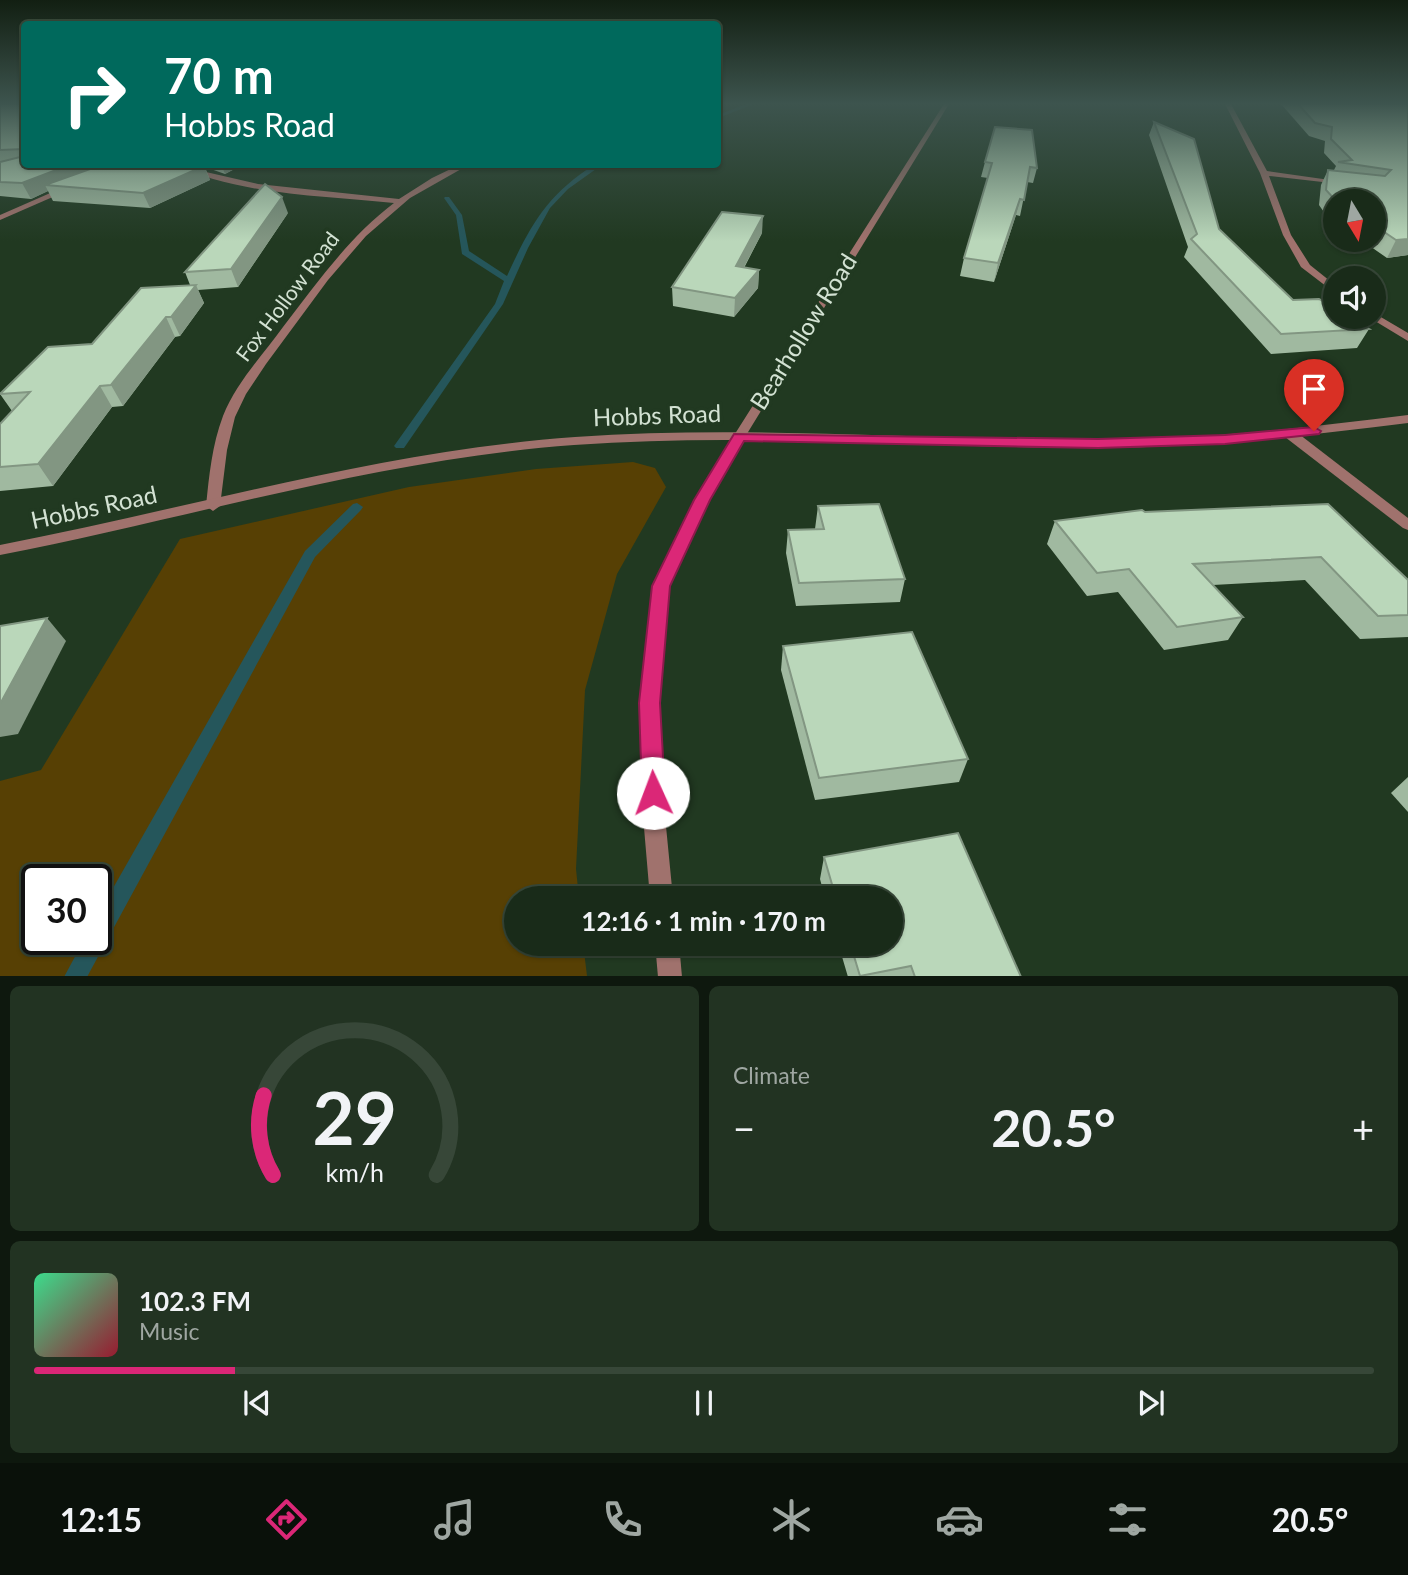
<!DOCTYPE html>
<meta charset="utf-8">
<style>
body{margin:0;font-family:Lato,sans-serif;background:#232;color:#f1f3f6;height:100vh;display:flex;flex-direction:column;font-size:26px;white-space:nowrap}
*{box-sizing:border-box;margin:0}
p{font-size:23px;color:#9fa7a2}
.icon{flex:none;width:38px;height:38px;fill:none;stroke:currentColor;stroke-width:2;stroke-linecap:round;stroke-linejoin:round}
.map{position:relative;height:976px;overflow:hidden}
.panel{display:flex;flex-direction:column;gap:10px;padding:10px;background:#0e180e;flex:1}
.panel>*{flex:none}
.guide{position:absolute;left:21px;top:21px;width:700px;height:147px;border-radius:7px;box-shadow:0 2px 5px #0004,0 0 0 2px #374738;background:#00695c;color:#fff;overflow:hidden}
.needle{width:46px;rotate:170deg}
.controls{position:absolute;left:1323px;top:189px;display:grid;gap:14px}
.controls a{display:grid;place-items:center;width:63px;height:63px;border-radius:50%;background:#192b19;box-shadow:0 2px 5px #0004,0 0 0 2px #374738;font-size:35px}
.speed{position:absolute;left:21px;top:864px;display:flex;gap:14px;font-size:35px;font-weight:700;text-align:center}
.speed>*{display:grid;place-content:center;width:91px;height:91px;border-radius:50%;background:#192b19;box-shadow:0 2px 5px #0004,0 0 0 2px #374738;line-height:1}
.speed .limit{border:4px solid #111;border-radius:10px;background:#fff;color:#111}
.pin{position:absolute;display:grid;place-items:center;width:60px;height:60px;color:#fff;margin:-72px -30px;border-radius:50% 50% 50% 0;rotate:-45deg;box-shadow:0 0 7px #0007}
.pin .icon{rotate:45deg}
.me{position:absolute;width:77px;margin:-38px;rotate:358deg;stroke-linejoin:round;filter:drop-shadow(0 0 5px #0008)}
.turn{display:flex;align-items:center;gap:24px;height:147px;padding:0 28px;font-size:32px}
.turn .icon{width:91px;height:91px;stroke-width:2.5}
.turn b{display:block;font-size:49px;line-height:60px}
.big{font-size:52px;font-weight:700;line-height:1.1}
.panel .tile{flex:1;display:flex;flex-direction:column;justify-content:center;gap:10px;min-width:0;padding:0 24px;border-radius:10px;background:#232}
.panel .dial{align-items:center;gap:0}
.dial svg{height:182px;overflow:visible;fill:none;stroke:#374738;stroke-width:7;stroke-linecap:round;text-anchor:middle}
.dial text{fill:#f1f3f6;stroke:none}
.song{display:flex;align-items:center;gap:21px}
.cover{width:84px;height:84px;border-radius:10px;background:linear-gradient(135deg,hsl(150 70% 55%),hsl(350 70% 35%))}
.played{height:7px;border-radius:4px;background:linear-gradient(90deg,#db2777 15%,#374738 15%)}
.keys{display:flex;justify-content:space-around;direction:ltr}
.heat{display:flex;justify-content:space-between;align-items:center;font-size:38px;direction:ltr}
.panel .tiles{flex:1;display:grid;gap:10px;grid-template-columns:1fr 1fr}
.tile:last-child{grid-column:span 2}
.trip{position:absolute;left:504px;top:886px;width:399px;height:70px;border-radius:35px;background:#192b19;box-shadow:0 2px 5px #0004,0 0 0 2px #374738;font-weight:700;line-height:70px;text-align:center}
.tabs{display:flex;height:112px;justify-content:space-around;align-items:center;background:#0a110a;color:#9fa7a2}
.tabs .icon{width:49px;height:49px}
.tabs .on{color:#db2777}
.tabs b{font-size:32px;color:#f1f3f6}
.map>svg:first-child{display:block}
.green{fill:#574004;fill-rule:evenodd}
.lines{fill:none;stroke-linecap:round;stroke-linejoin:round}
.stream{fill:#25565b;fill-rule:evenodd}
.minor{fill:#a0726d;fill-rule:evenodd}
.tertiary{fill:#a0726d;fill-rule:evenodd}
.wall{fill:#a0b9a0}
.shaded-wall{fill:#829682}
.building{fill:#bad7ba;stroke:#829682;stroke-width:2}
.route{fill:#db2777;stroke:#8e194d;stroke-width:2}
.labels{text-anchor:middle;stroke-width:7;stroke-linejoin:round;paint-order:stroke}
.far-street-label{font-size:21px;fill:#d3e2d3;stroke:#213921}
.street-label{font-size:24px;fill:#d3e2d3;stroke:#213921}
</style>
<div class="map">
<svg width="1408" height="977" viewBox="0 0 1408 977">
<rect width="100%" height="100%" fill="#213921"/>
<!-- green -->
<path class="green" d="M633,462L655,468L666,487L617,574L585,690L576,869L579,898H516V943H583L587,976H0V781L41,770L180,539L409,487L536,469ZM37,880H96V940H37Z"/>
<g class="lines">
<!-- stream -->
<g class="stream">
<polygon points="746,104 754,104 718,118 718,115"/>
<path d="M595,164H603L568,189L550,208L528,248L503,304L404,448H396L394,446L495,304L504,281L462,254L456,215L444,198L445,197H449L462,215L469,251L507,276C531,224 546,196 595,164Z"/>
<polygon points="357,503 363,507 361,510 315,557 87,977 64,977 84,940 96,940 96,918 305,551 353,504"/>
</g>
<!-- minor -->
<g class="minor">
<polygon points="944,104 949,104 745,437 709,500 669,586 659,703 665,816 673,898 650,898 643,816 641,703 653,586 695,500 733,437"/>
<polygon points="1225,104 1231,104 1267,171 1344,182 1340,184 1269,176 1291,235 1310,265 1335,285 1335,293 1301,267 1283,235 1260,173"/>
<path d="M175,164H186L206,172L258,184L399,199L432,178L461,164H470L410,198L366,236L328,280L266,364L246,394L235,417L227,450L220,506L213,511L206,506C209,476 212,445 223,416C236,383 262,356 283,327C317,283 349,237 394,203C327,196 235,195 175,164Z"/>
<polygon points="64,187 71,189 0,220 0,215"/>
<polygon points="1374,313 1408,333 1408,341 1370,318 1374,317"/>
<polygon points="1290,430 1295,431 1408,518 1408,530 1403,528 1285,437 1284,434"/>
<polygon points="655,943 679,943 682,977 658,977"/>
</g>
<!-- tertiary -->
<path class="tertiary" d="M1408,415V423C1304,436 1200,448 1095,448C922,448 748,432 574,445C379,459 191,518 0,555V545C191,508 380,451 575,437C748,425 922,440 1095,440C1200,440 1304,428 1408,415Z"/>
</g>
<!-- wall -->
<g class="wall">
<polygon points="0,104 24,104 24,164 244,164 225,174 205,167 210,180 150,208 53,201 48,191 31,199 0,196"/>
<polygon points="1281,104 1408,104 1408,255 1387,258 1364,242 1345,240 1374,240 1374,201 1335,201 1335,228 1319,205 1321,185 1328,170 1334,170 1336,166 1324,153 1325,141 1309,136"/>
<polygon points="1154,122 1219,229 1293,300 1369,329 1357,348 1271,354 1184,257 1188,247 1149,135"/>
<polygon points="985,162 1037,168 1033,183 1027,182 1020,216 1016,215 994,282 960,276 964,258 988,178 981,177"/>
<polygon points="288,213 238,287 198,290 204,303 180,336 175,337 123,406 112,407 53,486 0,491 0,424 12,411 0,394 92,344 190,285 185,272"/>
<polygon points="762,233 744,268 759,270 758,288 734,317 673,306 672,287"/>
<polygon points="818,506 905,579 900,602 796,606 786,553 788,530 815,529"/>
<polygon points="1145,512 1408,580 1408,637 1360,639 1305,580 1213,585 1243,617 1228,640 1164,650 1118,592 1087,596 1047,544 1055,521"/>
<polygon points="783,646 968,759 959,782 815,800 781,670"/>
<polygon points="1408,777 1408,812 1391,793"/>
<polygon points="824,857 1021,977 848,977 838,943 891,943 891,898 825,898 820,879"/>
</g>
<!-- shaded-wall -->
<g class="shaded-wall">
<polygon points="72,164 123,164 45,185 48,191 31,199 22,183"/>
<polygon points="221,164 244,164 225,174"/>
<polygon points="204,166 210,180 150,208 143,193"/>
<polygon points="282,197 288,213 238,287 231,269"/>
<polygon points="1020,199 1016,215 994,282 998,263"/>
<polygon points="763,216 762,233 735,284 736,266"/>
<polygon points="1408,239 1408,255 1387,258 1396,240"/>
<polygon points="759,270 758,288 734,317 735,298"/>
<polygon points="196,285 204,303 180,336 171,317"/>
<polygon points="166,317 175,337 123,406 111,385"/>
<polygon points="100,386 112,407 53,486 38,464"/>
<polygon points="47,618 66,641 18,734 0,737 0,704"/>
</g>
<!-- building -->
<g class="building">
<polygon points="0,104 24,104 24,149 0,150"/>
<polygon points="1298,104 1408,104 1408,239 1396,240 1374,225 1374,201 1336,201 1326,190 1328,170 1385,176 1391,170 1338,162 1352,160 1331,139 1332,127 1315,123"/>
<polygon points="1154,122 1194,139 1219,229 1293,300 1319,299 1335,308 1335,317 1349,317 1369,329 1281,334 1191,239 1197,234"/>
<polygon points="995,127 1032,130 1037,168 1030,167 1024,200 1020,199 998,263 964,258 992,163 985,162"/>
<polygon points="24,156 24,164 72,164 22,183 0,182 0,162"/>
<polygon points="104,164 201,164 204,166 143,193 45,185"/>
<polygon points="265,184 282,197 231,269 185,272"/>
<polygon points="722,212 763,216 736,266 759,270 735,298 672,287"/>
<polygon points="196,285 171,317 166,317 111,385 100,386 38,464 0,467 0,424 30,392 0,394 48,347 92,344 141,288"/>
<polygon points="879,504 905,579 799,583 788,530 824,529 818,506"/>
<polygon points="1328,504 1408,580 1408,615 1378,616 1321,557 1193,564 1243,617 1177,627 1129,569 1097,573 1055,521 1142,510 1145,512"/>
<polygon points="47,618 0,704 0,626"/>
<polygon points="912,632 968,759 819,778 783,646"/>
<polygon points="958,833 1021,977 915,977 911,966 860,976 850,943 891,943 891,898 836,898 824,857"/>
</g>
<!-- sky -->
<linearGradient id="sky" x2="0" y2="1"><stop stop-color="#121f12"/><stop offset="0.43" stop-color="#3d544e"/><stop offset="1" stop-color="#3d544e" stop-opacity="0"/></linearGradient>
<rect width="1408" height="241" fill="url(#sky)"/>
<!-- route -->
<polygon class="route" points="1314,427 1321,431 1319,434 1225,444 1098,448 744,441 710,500 670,586 660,703 665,793 662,801 653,804 645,801 642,793 639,703 652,586 694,500 734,434 1098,439 1225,435"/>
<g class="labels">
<!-- far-street labels -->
<g class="far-street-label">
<text transform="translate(288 297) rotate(-53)" y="7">Fox Hollow Road</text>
</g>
<!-- street labels -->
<g class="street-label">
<text transform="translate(804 332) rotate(-58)" y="8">Bearhollow Road</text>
<text transform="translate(657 416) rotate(-2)" y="8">Hobbs Road</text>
<text transform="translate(94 508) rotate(-12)" y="8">Hobbs Road</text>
</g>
</g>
</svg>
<div class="controls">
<a><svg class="needle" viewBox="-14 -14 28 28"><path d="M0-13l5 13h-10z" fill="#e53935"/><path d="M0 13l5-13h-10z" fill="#9fa7a2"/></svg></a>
<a><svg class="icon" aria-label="sound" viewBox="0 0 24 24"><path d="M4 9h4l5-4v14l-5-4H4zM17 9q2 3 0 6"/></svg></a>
</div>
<div class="speed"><div class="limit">30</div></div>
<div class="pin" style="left:1314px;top:431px;background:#d93025"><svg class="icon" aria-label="arrive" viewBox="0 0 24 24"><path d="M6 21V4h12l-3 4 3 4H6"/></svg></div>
<svg class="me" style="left:653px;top:793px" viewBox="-20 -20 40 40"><circle r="19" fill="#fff"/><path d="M0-13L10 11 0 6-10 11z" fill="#db2777"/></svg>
<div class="trip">12:16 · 1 min · 170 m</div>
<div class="guide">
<div class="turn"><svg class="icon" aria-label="right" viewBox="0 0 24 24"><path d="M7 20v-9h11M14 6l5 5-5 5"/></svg><div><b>70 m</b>Hobbs Road</div></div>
</div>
</div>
<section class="panel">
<div class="tiles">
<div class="tile dial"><svg viewBox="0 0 100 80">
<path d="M14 69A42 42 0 1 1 86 69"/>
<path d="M14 69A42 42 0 0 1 10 34" stroke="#db2777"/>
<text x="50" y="56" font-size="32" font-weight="700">29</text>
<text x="50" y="72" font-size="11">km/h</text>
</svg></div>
<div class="tile"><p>Climate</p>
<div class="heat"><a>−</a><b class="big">20.5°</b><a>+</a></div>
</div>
<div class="tile">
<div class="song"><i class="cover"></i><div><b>102.3 FM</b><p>Music</p></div></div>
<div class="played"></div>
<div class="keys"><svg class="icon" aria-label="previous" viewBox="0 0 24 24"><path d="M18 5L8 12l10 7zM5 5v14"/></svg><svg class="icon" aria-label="pause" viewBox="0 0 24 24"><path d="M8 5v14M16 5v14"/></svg><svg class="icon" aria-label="next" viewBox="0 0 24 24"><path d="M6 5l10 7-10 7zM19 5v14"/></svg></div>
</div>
</div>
</section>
<nav class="tabs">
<b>12:15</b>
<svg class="icon on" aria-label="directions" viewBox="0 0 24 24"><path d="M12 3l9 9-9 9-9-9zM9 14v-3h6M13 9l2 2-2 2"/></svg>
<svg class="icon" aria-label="music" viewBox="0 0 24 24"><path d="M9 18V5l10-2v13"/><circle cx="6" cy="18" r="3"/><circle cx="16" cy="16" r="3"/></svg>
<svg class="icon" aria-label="phone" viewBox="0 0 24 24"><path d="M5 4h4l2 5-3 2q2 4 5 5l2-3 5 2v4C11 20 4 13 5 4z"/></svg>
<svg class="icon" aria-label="climate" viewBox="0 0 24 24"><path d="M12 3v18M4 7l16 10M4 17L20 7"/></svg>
<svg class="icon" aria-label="car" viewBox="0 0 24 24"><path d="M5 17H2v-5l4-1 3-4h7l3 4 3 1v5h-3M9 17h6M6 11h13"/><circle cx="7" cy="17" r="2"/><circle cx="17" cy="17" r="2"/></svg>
<svg class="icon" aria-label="filters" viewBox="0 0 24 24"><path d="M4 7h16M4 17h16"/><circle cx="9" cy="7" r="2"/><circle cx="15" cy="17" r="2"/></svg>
<b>20.5°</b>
</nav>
